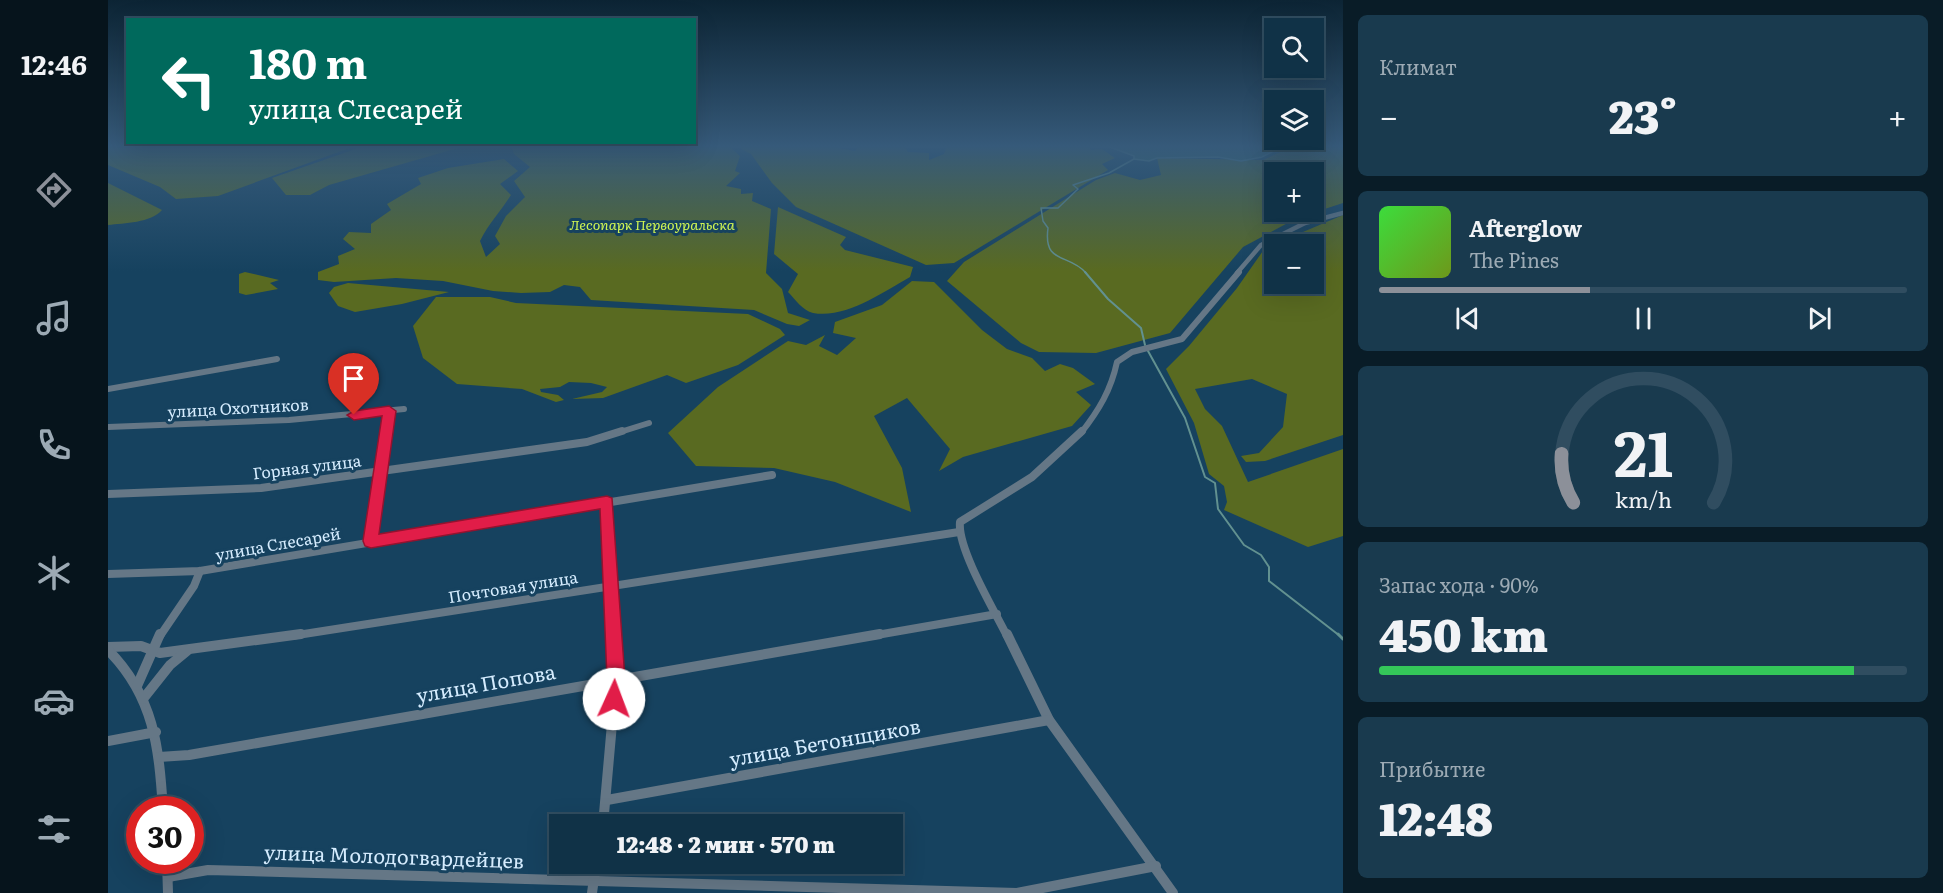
<!DOCTYPE html>
<html lang="ru">
<meta charset="utf-8">
<style>
body{margin:0;font-family:Literata,serif;background:#193a4e;color:#f1f3f6;height:100vh;display:flex;flex-direction:column;font-size:22px;white-space:nowrap}
*{box-sizing:border-box;margin:0}
p{font-size:20px;color:#9caab4}
.icon{flex:none;width:33px;height:33px;fill:none;stroke:currentColor;stroke-width:2;stroke-linecap:round;stroke-linejoin:round}
.map{position:relative;flex:1;overflow:hidden}
.sheet{display:flex;flex-direction:column;gap:15px;padding:15px;background:#091c27;width:600px}
.sheet>*{flex:none}
.top-card{position:absolute;left:18px;top:18px;width:570px;height:126px;border-radius:0px;box-shadow:0 6px 24px #0002,0 0 0 2px #304d60;background:#00695c;color:#fff;overflow:hidden}
.fabs{position:absolute;left:1156px;top:18px;display:grid;gap:12px}
.fabs a{display:grid;place-items:center;width:60px;height:60px;border-radius:0px;background:#103247;box-shadow:0 6px 24px #0002,0 0 0 2px #304d60;font-size:30px}
.speed{position:absolute;left:18px;top:796px;display:flex;gap:12px;font-size:30px;font-weight:700;text-align:center}
.speed>*{display:grid;place-content:center;width:78px;height:78px;border-radius:50%;background:#103247;box-shadow:0 6px 24px #0002,0 0 0 2px #304d60;line-height:1}
.speed .limit{border:9px solid #d22;background:#fff;color:#111}
.pin{position:absolute;display:grid;place-items:center;width:51px;height:51px;color:#fff;margin:-62px -26px;border-radius:50% 50% 50% 0;rotate:-45deg;box-shadow:0 0 6px #0007}
.pin .icon{rotate:45deg}
.me{position:absolute;width:66px;margin:-33px;rotate:2deg;stroke-linejoin:round;filter:drop-shadow(0 0 4px #0008)}
.turn{display:flex;align-items:center;gap:21px;height:126px;padding:0 24px;font-size:27px}
.turn .icon{width:78px;height:78px;stroke-width:2.5}
.turn b{display:block;font-size:42px;line-height:51px}
.big{font-size:45px;font-weight:800;line-height:1.1}
.sheet .tile{flex:1;display:flex;flex-direction:column;justify-content:center;gap:9px;min-width:0;padding:0 21px;border-radius:9px;background:#193a4e}
.sheet .dial{align-items:center;gap:0}
.dial svg{height:156px;overflow:visible;fill:none;stroke:#304d60;stroke-width:7;stroke-linecap:round;text-anchor:middle}
.dial text{fill:#f1f3f6;stroke:none}
.song{display:flex;align-items:center;gap:18px}
.cover{width:72px;height:72px;border-radius:9px;background:linear-gradient(135deg,hsl(120 70% 55%),hsl(80 70% 35%))}
.played{height:6px;border-radius:3px;background:linear-gradient(90deg,#8c9099 40%,#304d60 40%)}
.keys{display:flex;justify-content:space-around;direction:ltr}
.heat{display:flex;justify-content:space-between;align-items:center;font-size:33px;direction:ltr}
.charge{height:9px;border-radius:4px;background:linear-gradient(90deg,#34c759 90%,#304d60 0)}
.trip{position:absolute;left:441px;top:814px;width:354px;height:60px;border-radius:0px;background:#103247;box-shadow:0 6px 24px #0002,0 0 0 2px #304d60;font-weight:800;line-height:60px;text-align:center}
main{display:flex;flex:1;min-height:0}
.tabs{display:flex;flex-direction:column;width:108px;justify-content:space-around;align-items:center;background:#06141c;color:#9caab4}
.tabs .icon{width:42px;height:42px}
.tabs .on{color:#8c9099}
.tabs b{font-size:27px;color:#f1f3f6}
.map>svg:first-child{display:block}
.green{fill:#596a21;fill-rule:evenodd}
.water{fill:#316a61;stroke:#629190;stroke-width:1.5}
.lines{fill:none;stroke-linecap:round;stroke-linejoin:round}
.stream-far2{stroke:#629190;stroke-width:1.5}
.stream-far1{stroke:#629190;stroke-width:2}
.stream{stroke:#629190;stroke-width:3}
.minor-far3{stroke:#657786;stroke-width:4.5}
.minor-far2{stroke:#657786;stroke-width:6}
.minor-far1{stroke:#657786;stroke-width:8}
.minor{stroke:#657786;stroke-width:10}
.route{fill:#e11d48;stroke:#92132f;stroke-width:1.5}
.labels{text-anchor:middle;stroke-width:6;stroke-linejoin:round;paint-order:stroke}
.far-park-label{font-size:14px;font-style:italic;fill:#cff452;stroke:#16425f}
.street-label{font-size:16px;fill:#d5ecfe;stroke:#16425f}
.near-street-label{font-size:20px;fill:#d5ecfe;stroke:#16425f}
</style>
<main>
<nav class="tabs">
<b>12:46</b>
<svg class="icon on" aria-label="directions" viewBox="0 0 24 24"><path d="M12 3l9 9-9 9-9-9zM9 14v-3h6M13 9l2 2-2 2"/></svg>
<svg class="icon" aria-label="music" viewBox="0 0 24 24"><path d="M9 18V5l10-2v13"/><circle cx="6" cy="18" r="3"/><circle cx="16" cy="16" r="3"/></svg>
<svg class="icon" aria-label="phone" viewBox="0 0 24 24"><path d="M5 4h4l2 5-3 2q2 4 5 5l2-3 5 2v4C11 20 4 13 5 4z"/></svg>
<svg class="icon" aria-label="climate" viewBox="0 0 24 24"><path d="M12 3v18M4 7l16 10M4 17L20 7"/></svg>
<svg class="icon" aria-label="car" viewBox="0 0 24 24"><path d="M5 17H2v-5l4-1 3-4h7l3 4 3 1v5h-3M9 17h6M6 11h13"/><circle cx="7" cy="17" r="2"/><circle cx="17" cy="17" r="2"/></svg>
<svg class="icon" aria-label="filters" viewBox="0 0 24 24"><path d="M4 7h16M4 17h16"/><circle cx="9" cy="7" r="2"/><circle cx="15" cy="17" r="2"/></svg>
</nav>
<div class="map">
<svg width="1235" height="893" viewBox="0 0 1235 893">
<rect width="100%" height="100%" fill="#16425f"/>
<!-- green -->
<g class="green">
<polygon points="0,146 247,146 110,196 68,199 52,187 0,165"/>
<polygon points="256,146 357,146 221,185 202,195 178,195 164,178"/>
<path d="M403,146H621L632,156L627,171L632,173L618,186L633,189V194L645,193L644,201L663,209L658,273L674,289L680,313L702,320L691,326L679,324L646,310L483,300L472,287L456,285L442,292L413,293L385,291L335,281L288,278L226,282L210,280V272L231,264L230,256L247,249L235,239L241,232L263,233V224L283,210L279,204L313,184L310,178L340,168L396,159L410,171L392,184L403,195C393,211 381,223 372,241L378,257L392,244L387,236L398,216L417,197L406,181L422,167L406,154Z"/>
<polygon points="634,146 721,146 747,151 751,146 796,146 800,152 821,153 821,160 836,154 839,146 981,146 983,150 994,149 1007,158 994,164 1000,170 846,263 818,265 688,207 664,183 643,154 633,149"/>
<path d="M1186,146H1235V203L1189,218L1135,247L1062,333L988,353L931,352L913,343L839,281L856,262L988,180L1007,173L1032,180L1053,175L1049,158L1155,160ZM1167,172H1206V212H1167Z"/>
<path d="M0,183L54,210C43,223 16,223 0,225Z"/>
<path d="M670,207L738,237L732,245L737,250L805,267L802,277C775,292 738,319 705,313C695,311 687,299 680,292L690,274L666,254Z"/>
<path d="M1235,215V435L1157,461L1138,462L1133,456L1151,453L1175,427L1179,394L1144,379L1087,389L1097,409L1114,426L1140,482L1235,449V536L1200,547L1116,510L1119,502L1116,486L1101,474L1086,423L1058,369L1081,346L1129,288L1157,248ZM1167,244H1206V284H1167Z"/>
<polygon points="137,272 171,280 162,283 170,289 138,295 131,293 131,274"/>
<polygon points="804,281 826,282 874,330 899,349 924,358 937,371 952,364 965,368 987,384 968,392 983,405 964,426 855,457 831,471 842,449 799,398 766,416 794,468 803,512 727,482 666,468 588,466 560,433 610,387 680,341 698,345 717,335 711,346 729,355 748,338 725,333 727,322 774,305"/>
<polygon points="240,283 341,292 294,304 247,312 230,306 221,293 226,287"/>
<polygon points="328,297 382,297 408,303 640,314 672,329 677,335 630,365 578,383 559,375 495,398 464,399 494,392 499,387 483,383 461,382 452,387 432,389 433,392 450,395 456,400 448,402 414,389 349,384 315,358 305,326"/>
</g>
<!-- water -->
<polygon class="water" points="999,146 1167,146 1164,152 1154,157 1133,161 1110,157 1049,158 1041,161 1026,159 1026,156"/>
<g class="lines">
<!-- stream-far2 -->
<path class="stream-far2" d="M978,273C961,253 935,265 940,228L935,221L933,208H950L970,189L965,185L1001,173L1026,159"/>
<!-- stream-far1 -->
<g class="stream-far1">
<polyline points="977,272 1000,299 1033,328 1037,345"/>
<polyline points="1040,351 1077,418 1097,477 1107,483 1110,509 1136,545 1153,555 1161,567 1161,581 1232,636"/>
</g>
<!-- stream -->
<polyline class="stream" points="1230,634 1235,639"/>
<!-- minor-far3 -->
<polyline class="minor-far3" points="1129,273 1153,245 1197,223 1235,213"/>
<!-- minor-far2 -->
<g class="minor-far2">
<polyline points="0,389 169,359"/>
<polyline points="0,427 181,420 296,409"/>
<polyline points="278,433 281,411"/>
<polyline points="509,433 541,423"/>
<path d="M973,433C991,410 1003,390 1009,362L1024,352L1074,339L1131,272"/>
</g>
<!-- minor-far1 -->
<g class="minor-far1">
<polyline points="0,494 153,488 479,442 514,431"/>
<polyline points="499,502 506,636"/>
<polyline points="263,541 278,431"/>
<polyline points="0,574 92,571 664,475"/>
<polyline points="52,636 86,586 92,571"/>
<polyline points="183,636 851,532"/>
<polyline points="763,636 889,614"/>
<path d="M899,636C886,610 849,548 852,522L924,477L974,431"/>
</g>
<!-- minor -->
<g class="minor">
<polyline points="899,634 941,720 1065,893"/>
<polyline points="0,647 33,646 52,653 193,634"/>
<path d="M0,650C46,696 51,747 55,810"/>
<polyline points="29,686 52,634"/>
<polyline points="35,699 62,665 79,651"/>
<polyline points="0,741 48,732"/>
<polyline points="51,757 81,755 772,634"/>
<polyline points="499,800 941,720"/>
<polyline points="495,825 508,679 506,634"/>
<polyline points="59,861 60,893"/>
<polyline points="60,877 100,870 909,893 1048,866"/>
<polyline points="484,893 488,864"/>
</g>
</g>
<!-- sky -->
<linearGradient id="sky" x2="0" y2="1"><stop stop-color="#0c2434"/><stop offset="0.54" stop-color="#365a7a"/><stop offset="1" stop-color="#365a7a" stop-opacity="0"/></linearGradient>
<rect width="1235" height="271" fill="url(#sky)"/>
<!-- route -->
<polygon class="route" points="281,406 288,411 271,534 499,496 504,498 517,679 513,706 506,708 500,706 497,699 499,679 492,509 263,548 257,546 255,541 274,416 246,420 239,415 246,411"/>
<g class="labels">
<!-- far-park labels -->
<g class="far-park-label">
<text x="544" y="230">Лесопарк Первоуральска</text>
</g>
<!-- street labels -->
<g class="street-label">
<text transform="translate(130 408) rotate(-3)" y="6">улица Охотников</text>
<text transform="translate(199 467) rotate(-7)" y="6">Горная улица</text>
<text transform="translate(170 544) rotate(-10)" y="6">улица Слесарей</text>
<text transform="translate(405 587) rotate(-9)" y="6">Почтовая улица</text>
</g>
<!-- near-street labels -->
<g class="near-street-label">
<text transform="translate(378 684) rotate(-10)" y="7">улица Попова</text>
<text transform="translate(717 743) rotate(-10)" y="7">улица Бетонщиков</text>
<text transform="translate(286 857) rotate(2)" y="7">улица Молодогвардейцев</text>
</g>
</g>
</svg>
<div class="fabs">
<a><svg class="icon" aria-label="search" viewBox="0 0 24 24"><circle cx="10" cy="10" r="6"/><path d="M15 15l6 6"/></svg></a>
<a><svg class="icon" aria-label="layers" viewBox="0 0 24 24"><path d="M12 4l9 5-9 5-9-5zM3 14l9 5 9-5"/></svg></a>
<a>+</a>
<a>−</a>
</div>
<div class="speed"><div class="limit">30</div></div>
<div class="pin" style="left:246px;top:415px;background:#d93025"><svg class="icon" aria-label="arrive" viewBox="0 0 24 24"><path d="M6 21V4h12l-3 4 3 4H6"/></svg></div>
<svg class="me" style="left:506px;top:699px" viewBox="-20 -20 40 40"><circle r="19" fill="#fff"/><path d="M0-13L10 11 0 6-10 11z" fill="#e11d48"/></svg>
<div class="trip">12:48 · 2 мин · 570 m</div>
<div class="top-card">
<div class="turn"><svg class="icon" aria-label="left" viewBox="0 0 24 24"><path d="M17 20v-9H6M10 6l-5 5 5 5"/></svg><div><b>180 m</b>улица Слесарей</div></div>
</div>
</div>
<section class="sheet">
<div class="tile"><p>Климат</p>
<div class="heat"><a>−</a><b class="big">23°</b><a>+</a></div>
</div>
<div class="tile">
<div class="song"><i class="cover"></i><div><b>Afterglow</b><p>The Pines</p></div></div>
<div class="played"></div>
<div class="keys"><svg class="icon" aria-label="previous" viewBox="0 0 24 24"><path d="M18 5L8 12l10 7zM5 5v14"/></svg><svg class="icon" aria-label="pause" viewBox="0 0 24 24"><path d="M8 5v14M16 5v14"/></svg><svg class="icon" aria-label="next" viewBox="0 0 24 24"><path d="M6 5l10 7-10 7zM19 5v14"/></svg></div>
</div>
<div class="tile dial"><svg viewBox="0 0 100 80">
<path d="M14 69A42 42 0 1 1 86 69"/>
<path d="M14 69A42 42 0 0 1 8 44" stroke="#8c9099"/>
<text x="50" y="56" font-size="32" font-weight="700">21</text>
<text x="50" y="72" font-size="11">km/h</text>
</svg></div>
<div class="tile"><p>Запас хода · 90%</p><b class="big">450 km</b><div class="charge"></div></div>
<div class="tile"><p>Прибытие</p><b class="big">12:48</b></div>
</section>
</main>
